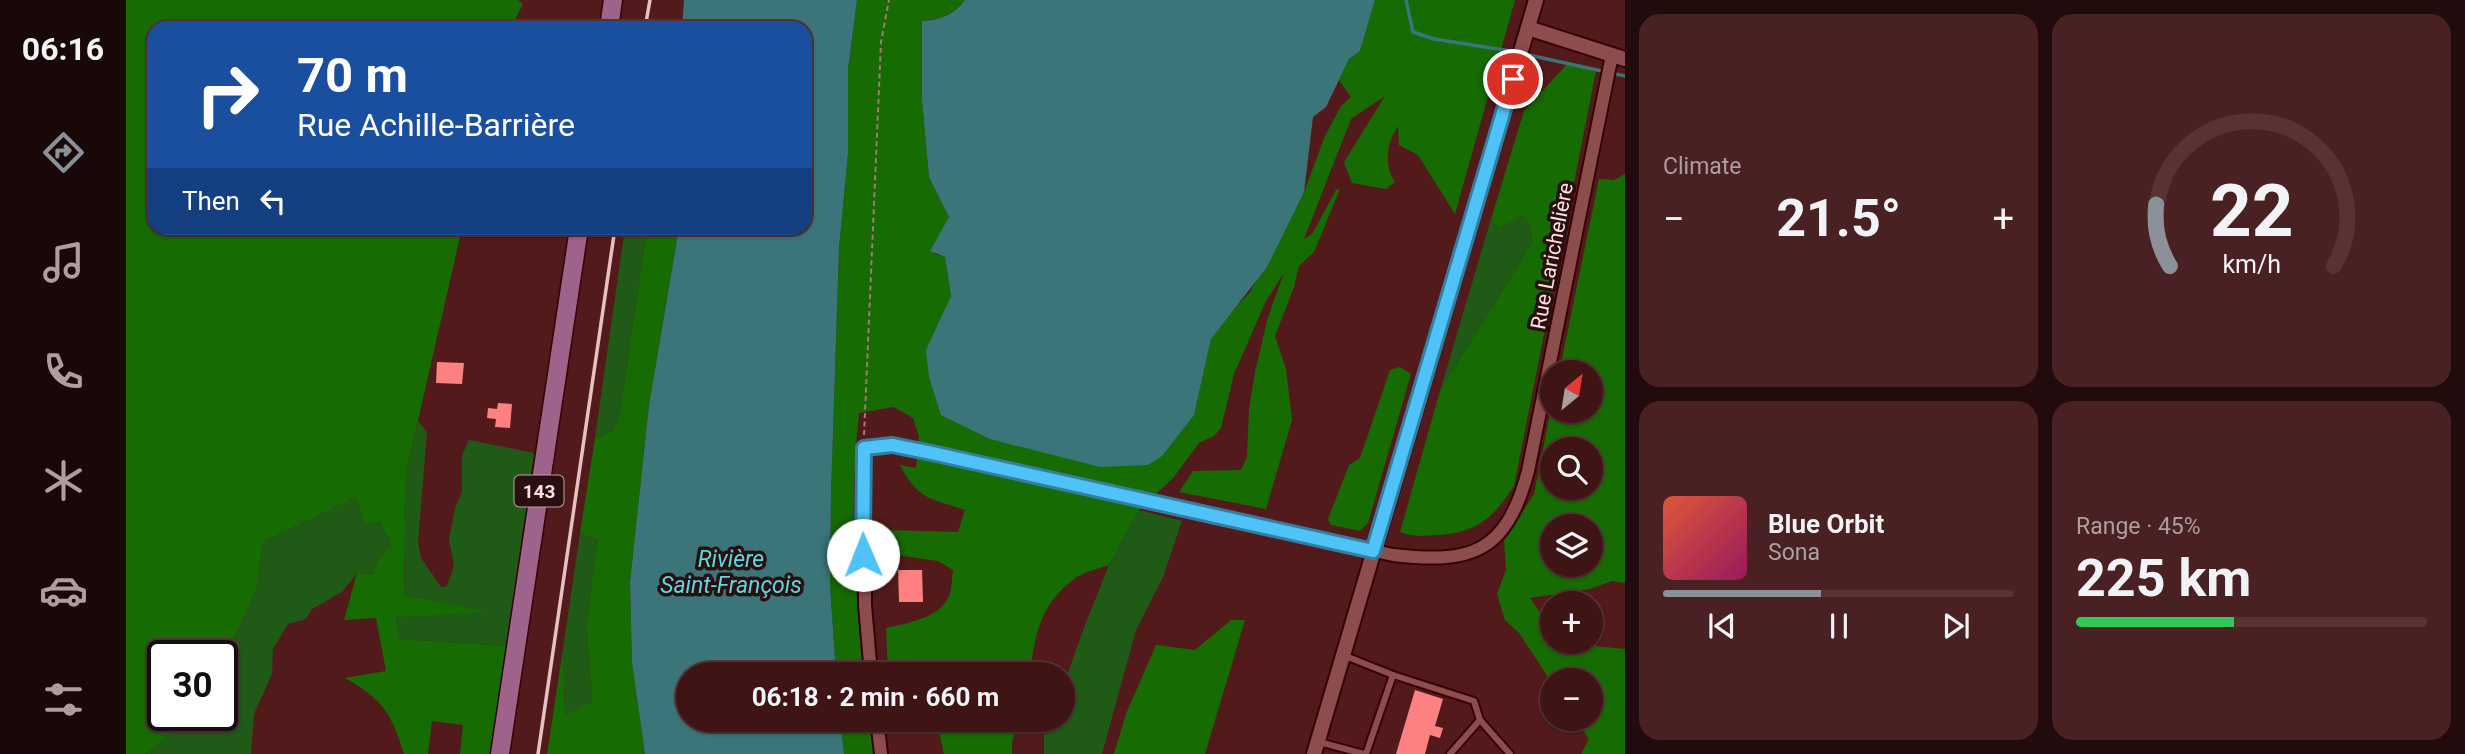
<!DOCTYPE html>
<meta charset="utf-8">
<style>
body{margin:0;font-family:Roboto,sans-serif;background:#492122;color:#f1f3f6;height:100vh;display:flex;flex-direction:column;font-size:26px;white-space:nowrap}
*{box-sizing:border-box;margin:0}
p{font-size:23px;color:#ad9ea0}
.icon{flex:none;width:38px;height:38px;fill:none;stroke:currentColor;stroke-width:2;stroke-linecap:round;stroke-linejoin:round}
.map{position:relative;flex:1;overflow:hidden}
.details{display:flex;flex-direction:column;gap:14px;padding:14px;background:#220b0c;width:840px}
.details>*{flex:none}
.top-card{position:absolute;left:21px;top:21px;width:665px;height:214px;border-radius:21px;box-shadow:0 2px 5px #0004,0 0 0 2px #573334;background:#1a4fa0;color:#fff;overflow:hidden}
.needle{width:46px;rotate:30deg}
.fabs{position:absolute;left:1414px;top:360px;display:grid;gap:14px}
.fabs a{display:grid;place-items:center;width:63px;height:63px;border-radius:50%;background:#3e1415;box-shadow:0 2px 5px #0004,0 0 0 2px #573334;font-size:35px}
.speed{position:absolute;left:21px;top:640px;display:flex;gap:14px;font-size:35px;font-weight:700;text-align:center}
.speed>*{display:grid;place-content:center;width:91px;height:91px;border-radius:50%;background:#3e1415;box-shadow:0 2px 5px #0004,0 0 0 2px #573334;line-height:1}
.speed .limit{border:4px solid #111;border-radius:10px;background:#fff;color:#111}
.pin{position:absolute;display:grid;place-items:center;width:60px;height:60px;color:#fff;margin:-30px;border:4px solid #fff;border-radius:50%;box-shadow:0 2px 7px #0007}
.me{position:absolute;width:77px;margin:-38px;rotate:359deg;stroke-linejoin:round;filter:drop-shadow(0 0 5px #0008)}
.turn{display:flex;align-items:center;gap:24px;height:147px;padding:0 35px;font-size:32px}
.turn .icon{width:91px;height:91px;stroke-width:2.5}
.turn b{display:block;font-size:49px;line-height:60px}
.then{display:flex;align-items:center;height:66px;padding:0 35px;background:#0003;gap:14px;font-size:26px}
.big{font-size:52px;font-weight:700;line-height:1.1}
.details .widget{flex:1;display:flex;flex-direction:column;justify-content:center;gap:10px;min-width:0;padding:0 24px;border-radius:21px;background:#492122}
.details .dial{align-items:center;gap:0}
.dial svg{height:182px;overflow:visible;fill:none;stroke:#573334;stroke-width:7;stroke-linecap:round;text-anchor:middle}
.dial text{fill:#f1f3f6;stroke:none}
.song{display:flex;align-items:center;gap:21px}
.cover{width:84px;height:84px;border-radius:10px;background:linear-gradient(135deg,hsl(10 70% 55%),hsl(330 70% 35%))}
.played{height:7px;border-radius:4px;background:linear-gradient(90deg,#8c9099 45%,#573334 45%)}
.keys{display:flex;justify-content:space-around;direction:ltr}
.heat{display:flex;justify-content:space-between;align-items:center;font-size:38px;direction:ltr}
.charge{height:10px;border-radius:5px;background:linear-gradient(90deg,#34c759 45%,#573334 0)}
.details .tiles{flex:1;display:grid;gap:14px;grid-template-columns:repeat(2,1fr)}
.trip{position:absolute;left:550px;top:662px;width:399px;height:70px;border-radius:35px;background:#3e1415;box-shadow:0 2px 5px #0004,0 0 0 2px #573334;font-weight:700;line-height:70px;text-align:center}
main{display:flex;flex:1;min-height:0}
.dock{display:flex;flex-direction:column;width:126px;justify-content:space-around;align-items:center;background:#190808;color:#ad9ea0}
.dock .icon{width:49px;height:49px}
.dock .on{color:#8c9099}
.dock b{font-size:32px;color:#f1f3f6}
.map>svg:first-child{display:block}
.green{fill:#205a17}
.forest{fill:#166c02;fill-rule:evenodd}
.water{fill:#3b7579}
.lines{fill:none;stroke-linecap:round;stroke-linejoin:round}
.stream{stroke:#3b7579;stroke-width:3.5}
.building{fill:#fe8182}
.service-casing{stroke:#360006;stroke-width:10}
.minor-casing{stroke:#360006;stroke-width:16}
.tertiary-casing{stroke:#360006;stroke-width:18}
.primary-casing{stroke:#360006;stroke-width:21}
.path{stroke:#a57879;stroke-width:2;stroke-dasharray:5 3.5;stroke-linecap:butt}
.service{stroke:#8c4d4c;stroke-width:6}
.minor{stroke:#8c4d4c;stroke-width:12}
.tertiary{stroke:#8c4d4c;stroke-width:14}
.primary{stroke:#9e638a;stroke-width:18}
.rail{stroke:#e5c2c1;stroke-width:3.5}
.route-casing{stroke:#337fa1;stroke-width:18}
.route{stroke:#4fc3f7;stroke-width:12}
.labels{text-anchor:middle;stroke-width:7;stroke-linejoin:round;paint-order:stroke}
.shield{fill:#290f0f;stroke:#bfa1a1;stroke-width:2}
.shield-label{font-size:19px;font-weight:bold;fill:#ffe0df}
.street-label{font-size:21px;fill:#ffe0df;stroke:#290f0f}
.water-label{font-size:23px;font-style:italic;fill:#5dd8e0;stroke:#290f0f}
</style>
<main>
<nav class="dock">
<b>06:16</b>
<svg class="icon on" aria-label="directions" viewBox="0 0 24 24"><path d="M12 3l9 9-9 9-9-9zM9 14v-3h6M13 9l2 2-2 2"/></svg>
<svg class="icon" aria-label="music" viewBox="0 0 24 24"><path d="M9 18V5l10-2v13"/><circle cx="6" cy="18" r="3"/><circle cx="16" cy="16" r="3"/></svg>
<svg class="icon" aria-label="phone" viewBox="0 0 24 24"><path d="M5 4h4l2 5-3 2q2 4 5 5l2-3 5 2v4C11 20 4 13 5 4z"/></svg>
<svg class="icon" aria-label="climate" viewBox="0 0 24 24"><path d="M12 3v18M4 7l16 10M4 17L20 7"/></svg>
<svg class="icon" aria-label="car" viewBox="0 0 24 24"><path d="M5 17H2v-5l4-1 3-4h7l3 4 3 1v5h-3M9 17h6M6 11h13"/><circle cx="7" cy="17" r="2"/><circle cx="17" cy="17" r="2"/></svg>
<svg class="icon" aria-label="filters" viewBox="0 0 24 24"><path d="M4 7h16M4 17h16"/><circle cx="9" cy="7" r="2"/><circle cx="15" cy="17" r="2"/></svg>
</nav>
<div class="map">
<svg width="1499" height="754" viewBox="0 0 1499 754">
<rect width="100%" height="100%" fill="#531a1c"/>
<!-- green -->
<g class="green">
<polygon points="1397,216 1404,224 1406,243 1314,391 1365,219 1373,229"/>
<polygon points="499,228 521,228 494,412 487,431 469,438"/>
<polygon points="292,421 301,432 292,543 295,558 315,587 321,586 328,566 323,539 329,508 336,492 336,455 343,440 408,453 381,646 274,639 270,616 360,612 278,595 280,473"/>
<polygon points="229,498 239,524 254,522 265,545 253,558 247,574 231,573 216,592 186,609 180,619 162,624 147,649 146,674 128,714 125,754 20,754 67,716 96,716 96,665 130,590 137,542"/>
<polygon points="1013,510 1056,521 1037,577 1010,630 976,754 918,754 918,731 923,719 936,719 936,689 961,620 983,565"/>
<polygon points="454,533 471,540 460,627 466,703 439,716 437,649"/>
</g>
<!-- forest -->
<g class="forest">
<path d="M0,0H392L397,4L385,28H28V228H336L280,473L278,595L364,612L270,617L274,639L381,646L365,754H334L337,725L306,721L302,754H278C265,712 257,700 219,678L260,671L250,618L218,620L231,573L247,574L253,558L265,545L254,522L239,524L229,498L137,542L130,590L96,665V656H37V716H67L20,754H0Z"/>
<path d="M731,0H839C828,15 814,19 796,21V100L803,177L823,217L809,254L819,257L825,296L1068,415L1085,339L1099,319L1124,292L1178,192L1199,136L1215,106L1225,97L1213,80L1223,59L1234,51L1249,0H1389L1329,214L1292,155L1273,145L1272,126C1261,143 1257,163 1269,182L1260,189L1226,183L1218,162L1259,96L1225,119L1178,239L1186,234L1210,190L1214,189L1188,252L1173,266L1168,287L1149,336L1160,369L1166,420L1140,509L1053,492L1067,471L1115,470L1121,457L1123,409L1129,372L1142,317L1158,273L1140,301L1108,374L1095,428L1088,436L1073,443L1047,478L1013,510L983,565C972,569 957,572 948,579C914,605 909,633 904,674H762L760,628C781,623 817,618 824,593C826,586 826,577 827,570L812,561L764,554L762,530L832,532L839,510C804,498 792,500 774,465L790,468L793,436L787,418L768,407L733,413C723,500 729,586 737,674H710L704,585L705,494L713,248L722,154V69Z"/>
<path d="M1443,62L1470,71L1388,486C1367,518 1352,532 1312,535C1298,536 1287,537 1274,532L1314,391L1406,243L1404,224L1397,216L1373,229L1365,219L1398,111Z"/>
<path d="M1499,174V583L1486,581L1464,589L1404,598C1413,612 1426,625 1426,642L1499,649V754H1455L1463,739L1450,719H1465V681H1426V683L1393,633L1379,620L1371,594L1380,570L1378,541L1408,494L1426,404V411H1465V373H1433L1473,179L1488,180ZM1426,450H1465V488H1426ZM1426,527H1465V565H1426Z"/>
<polygon points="521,228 553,228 523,405 504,582 506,663 519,754 421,754 437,649 439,715 466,702 460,627 471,540 454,533 469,438 487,431 494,412"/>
<polygon points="1274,367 1285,374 1242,523 1234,531 1205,525 1202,519 1223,465 1234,458 1264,370"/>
<polygon points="1105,620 1119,620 1079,754 988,754 1000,714 1030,645 1069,650"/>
<polygon points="714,719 743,719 748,754 718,754"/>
<polygon points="810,719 894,719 886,741 886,754 818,754"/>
</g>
<!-- water -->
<g class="water">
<polygon points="558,0 731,0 722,69 722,154 713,248 705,494 704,585 710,674 562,674 562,719 714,719 718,754 519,754 506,663 504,582 523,405 553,228 679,228 679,28 556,28"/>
<path d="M839,0H1249L1234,51L1223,59L1200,107L1187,117L1178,192L1141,267L1085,339L1068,415L1036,456L1022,465L974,467L864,439L815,415L803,377L800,350L825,296L819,257L804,251L823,217L803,177L796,100V21C814,20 828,15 839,0Z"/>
</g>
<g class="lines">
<!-- stream -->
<g class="stream">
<polyline points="1280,0 1287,32 1308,39 1391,52"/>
<polyline points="1398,54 1499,76"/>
</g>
</g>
<!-- building -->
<g class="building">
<polygon points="311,362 338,363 336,384 310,383"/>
<polygon points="372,403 386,404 384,428 369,427 370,419 361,418 362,408 371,409"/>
<polygon points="772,570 796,570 797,602 773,602"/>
<polygon points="1289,690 1317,699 1309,726 1317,728 1314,738 1304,735 1299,754 1270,754"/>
</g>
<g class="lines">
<defs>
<g id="service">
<polyline points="1217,655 1267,675 1240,754"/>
<polyline points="1267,675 1348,701 1354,720 1324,754"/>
<polyline points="1354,720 1384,754"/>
<polyline points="1193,742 1238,754"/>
</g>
<g id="minor">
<path d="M745,674L739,605V448L752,445L782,448L1267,555C1346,564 1380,553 1402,471L1486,55"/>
<polyline points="751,719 755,754"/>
</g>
<g id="tertiary">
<polyline points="1402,28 1499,59"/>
<polyline points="1188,754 1410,0"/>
</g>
<g id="primary">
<polyline points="483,28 487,0"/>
<polyline points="374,754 453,228"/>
</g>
</defs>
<!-- service casing -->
<use href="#service" class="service-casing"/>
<!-- minor casing -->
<use href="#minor" class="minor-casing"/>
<!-- tertiary casing -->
<use href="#tertiary" class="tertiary-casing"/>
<!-- primary casing -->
<use href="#primary" class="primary-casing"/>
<!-- path -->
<polyline class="path" points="738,435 755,42 763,0"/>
<!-- service -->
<use href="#service" class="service"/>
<!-- minor -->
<use href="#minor" class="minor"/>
<!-- tertiary -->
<use href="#tertiary" class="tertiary"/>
<!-- primary -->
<use href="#primary" class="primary"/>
<!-- rail -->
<g class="rail">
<polyline points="519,28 524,0"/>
<polyline points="412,754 489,228"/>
</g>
</g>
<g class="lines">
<defs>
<polyline id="route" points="737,555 738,448 766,445 806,453 1247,551 1387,79"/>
</defs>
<!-- route casing -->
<use href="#route" class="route-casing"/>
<!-- route -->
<use href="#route" class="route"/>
</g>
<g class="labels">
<!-- shield labels -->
<rect class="shield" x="388.5" y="475.5" width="49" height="31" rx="5"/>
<g class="shield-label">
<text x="413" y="498">143</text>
</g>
<!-- street labels -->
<g class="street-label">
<text transform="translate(1426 256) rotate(-79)" y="7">Rue Larichelière</text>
</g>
<!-- water labels -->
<g class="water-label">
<text x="605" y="567">Rivière<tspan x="605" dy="26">Saint-François</tspan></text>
</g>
</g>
</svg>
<div class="fabs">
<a><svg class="needle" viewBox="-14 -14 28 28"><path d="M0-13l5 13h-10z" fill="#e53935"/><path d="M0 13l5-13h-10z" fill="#ad9ea0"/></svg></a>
<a><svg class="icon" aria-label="search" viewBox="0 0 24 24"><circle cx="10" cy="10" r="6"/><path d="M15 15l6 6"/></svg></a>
<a><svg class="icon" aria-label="layers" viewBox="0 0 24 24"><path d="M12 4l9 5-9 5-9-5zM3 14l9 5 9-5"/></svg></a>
<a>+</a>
<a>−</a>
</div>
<div class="speed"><div class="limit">30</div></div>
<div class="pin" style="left:1387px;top:79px;background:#d93025"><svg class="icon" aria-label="arrive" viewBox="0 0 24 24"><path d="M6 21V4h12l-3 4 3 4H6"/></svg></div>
<svg class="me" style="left:737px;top:555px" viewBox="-20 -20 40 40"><circle r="19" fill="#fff"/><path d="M0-13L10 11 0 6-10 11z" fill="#4fc3f7"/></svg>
<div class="trip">06:18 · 2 min · 660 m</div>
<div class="top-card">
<div class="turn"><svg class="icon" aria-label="right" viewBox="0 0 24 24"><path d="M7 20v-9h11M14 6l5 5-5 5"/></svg><div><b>70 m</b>Rue Achille-Barrière</div></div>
<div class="then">Then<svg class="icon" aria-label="left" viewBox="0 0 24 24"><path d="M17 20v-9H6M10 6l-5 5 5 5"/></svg></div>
</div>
</div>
<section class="details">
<div class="tiles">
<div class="widget"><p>Climate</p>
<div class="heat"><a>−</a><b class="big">21.5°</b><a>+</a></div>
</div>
<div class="widget dial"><svg viewBox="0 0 100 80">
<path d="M14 69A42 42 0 1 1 86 69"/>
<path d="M14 69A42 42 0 0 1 8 42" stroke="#8c9099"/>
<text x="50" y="56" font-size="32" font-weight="700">22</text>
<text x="50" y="72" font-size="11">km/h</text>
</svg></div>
<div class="widget">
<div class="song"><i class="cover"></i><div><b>Blue Orbit</b><p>Sona</p></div></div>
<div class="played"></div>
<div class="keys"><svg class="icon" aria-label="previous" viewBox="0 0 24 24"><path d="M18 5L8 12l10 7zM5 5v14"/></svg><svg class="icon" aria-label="pause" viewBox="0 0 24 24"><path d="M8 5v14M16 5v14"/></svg><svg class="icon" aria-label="next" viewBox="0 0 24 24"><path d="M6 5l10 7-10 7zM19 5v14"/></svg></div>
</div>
<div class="widget"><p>Range · 45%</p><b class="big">225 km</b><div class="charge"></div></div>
</div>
</section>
</main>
